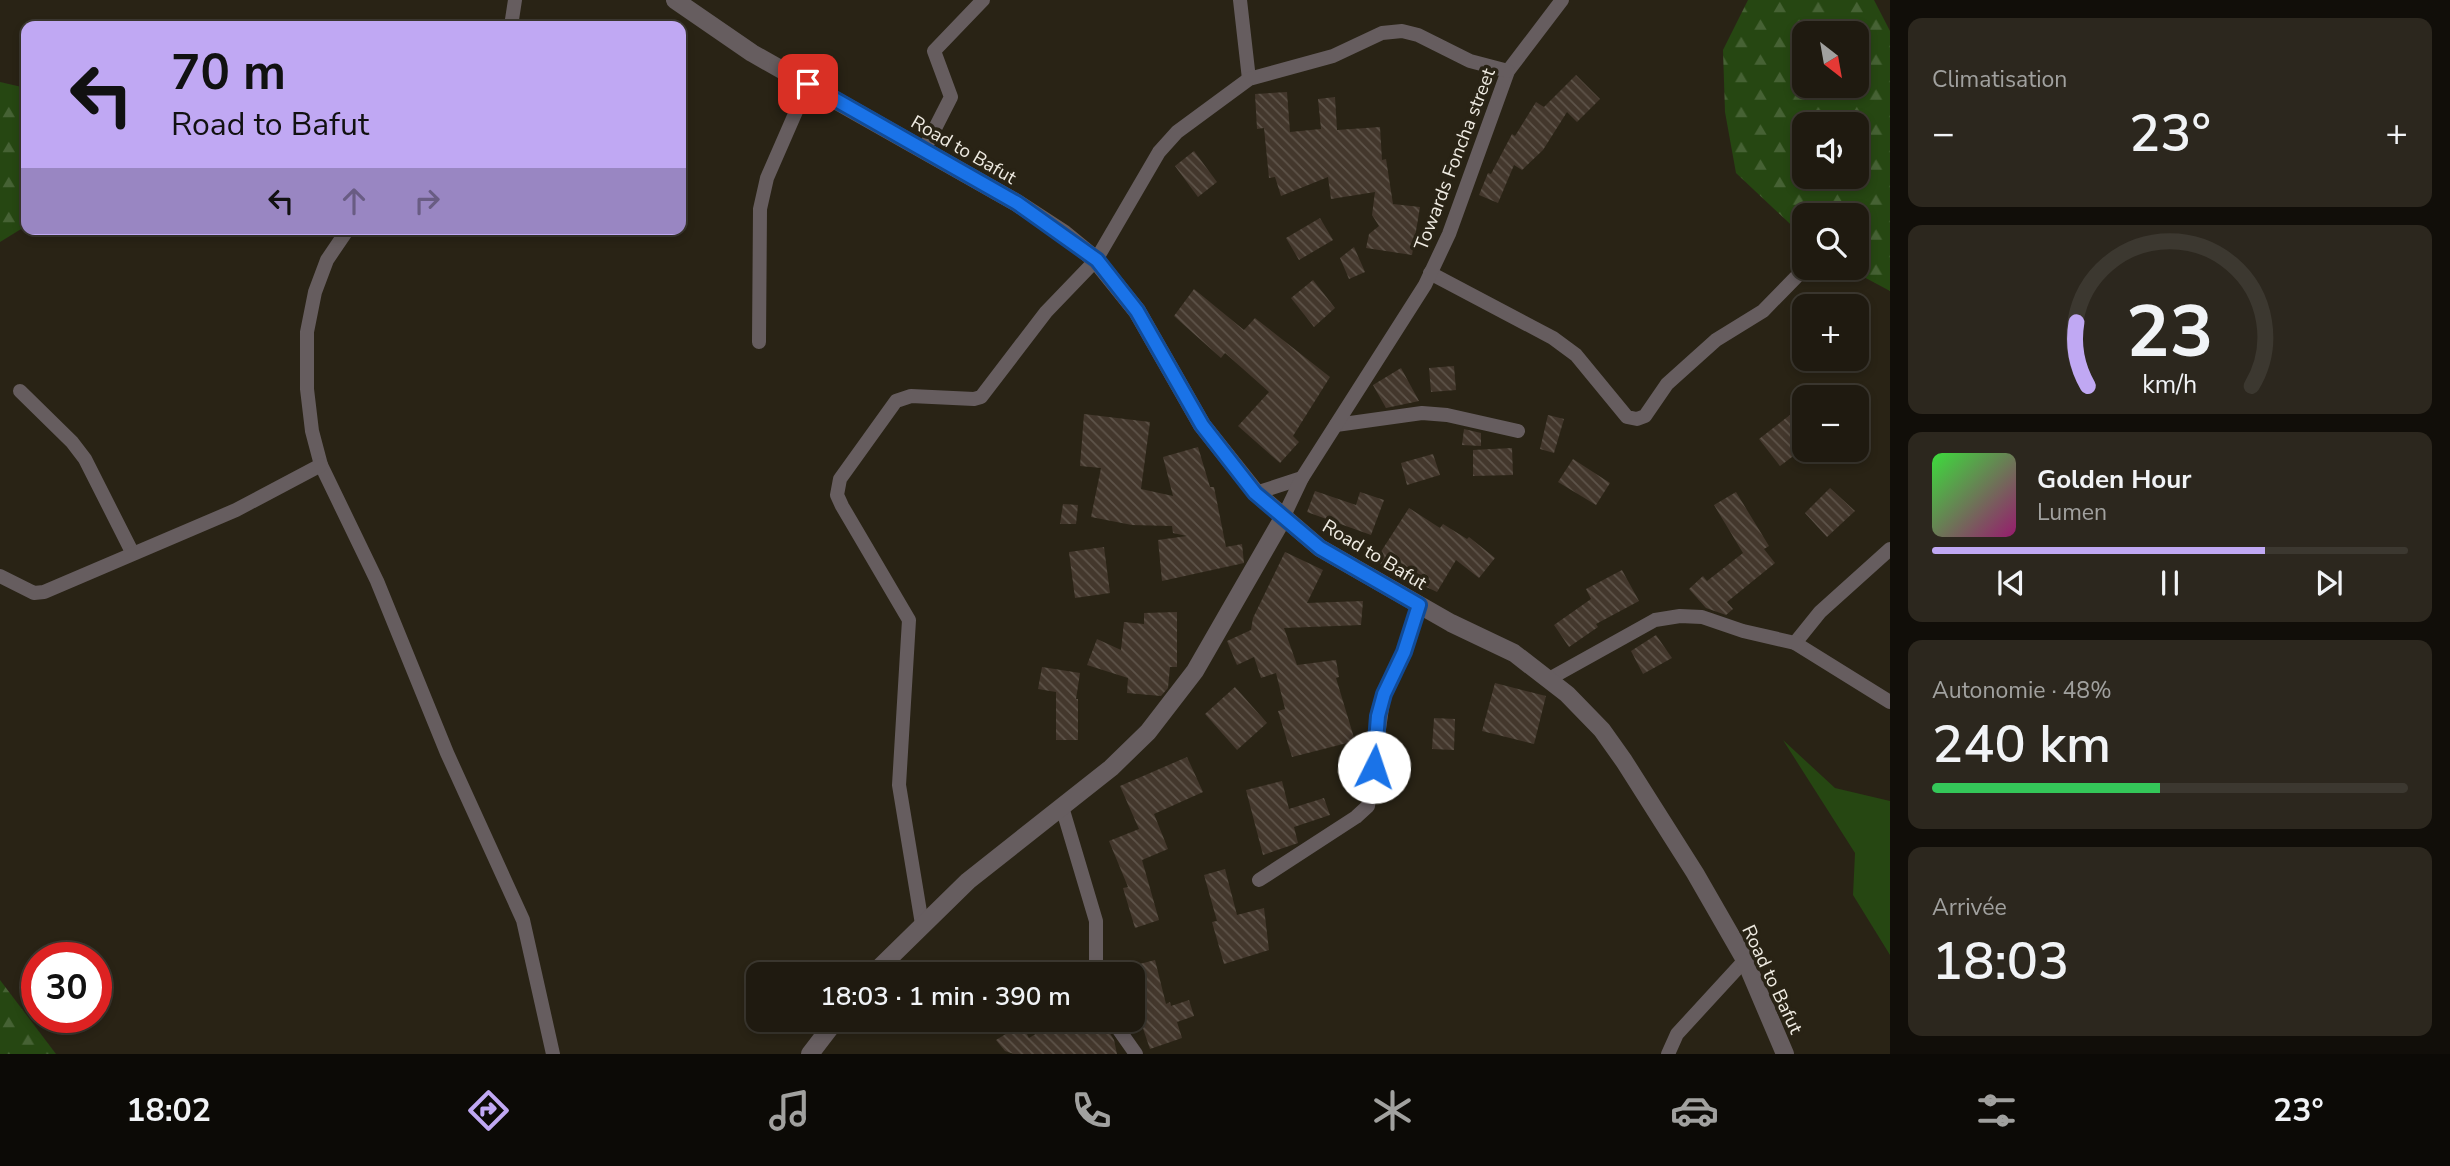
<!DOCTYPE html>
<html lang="fr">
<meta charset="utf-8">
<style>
body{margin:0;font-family:"Nunito Sans",sans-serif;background:#2c271e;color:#f1f3f6;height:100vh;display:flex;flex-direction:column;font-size:26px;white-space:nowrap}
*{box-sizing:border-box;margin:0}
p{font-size:23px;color:#a1a19f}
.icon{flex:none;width:38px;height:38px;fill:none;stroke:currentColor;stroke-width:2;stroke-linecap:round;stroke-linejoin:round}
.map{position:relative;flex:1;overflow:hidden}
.drawer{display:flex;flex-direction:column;gap:18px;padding:18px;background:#110e09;width:560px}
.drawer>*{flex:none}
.banner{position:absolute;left:21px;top:21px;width:665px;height:214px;border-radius:14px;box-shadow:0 4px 10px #0003,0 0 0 2px #3c3830;background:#c0a8f3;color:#111;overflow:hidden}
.needle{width:46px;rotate:149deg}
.controls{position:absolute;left:1792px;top:21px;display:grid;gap:14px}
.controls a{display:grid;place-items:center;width:77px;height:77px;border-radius:14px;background:#1f1a10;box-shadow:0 4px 10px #0003,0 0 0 2px #3c3830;font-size:35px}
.speed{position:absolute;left:21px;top:942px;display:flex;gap:14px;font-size:35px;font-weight:700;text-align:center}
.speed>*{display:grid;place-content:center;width:91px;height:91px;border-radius:50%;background:#1f1a10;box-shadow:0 4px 10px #0003,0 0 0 2px #3c3830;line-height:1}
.speed .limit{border:10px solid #d22;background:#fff;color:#111}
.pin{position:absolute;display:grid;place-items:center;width:60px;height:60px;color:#fff;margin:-30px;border-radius:14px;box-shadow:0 4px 10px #0006}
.me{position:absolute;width:77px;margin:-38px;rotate:4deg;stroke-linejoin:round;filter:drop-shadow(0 0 5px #0008)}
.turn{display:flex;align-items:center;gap:24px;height:147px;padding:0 35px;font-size:32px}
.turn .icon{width:91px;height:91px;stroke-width:2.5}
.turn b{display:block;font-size:49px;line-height:60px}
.lanes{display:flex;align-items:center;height:66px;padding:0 35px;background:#0003;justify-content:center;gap:35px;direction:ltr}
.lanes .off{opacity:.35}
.big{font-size:52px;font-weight:600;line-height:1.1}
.drawer .tile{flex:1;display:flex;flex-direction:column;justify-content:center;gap:10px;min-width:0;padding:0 24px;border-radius:14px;background:#2c271e}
.drawer .dial{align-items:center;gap:0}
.dial svg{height:182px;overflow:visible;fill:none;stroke:#3c3830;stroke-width:7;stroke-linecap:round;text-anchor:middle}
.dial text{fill:#f1f3f6;stroke:none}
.song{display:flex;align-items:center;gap:21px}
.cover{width:84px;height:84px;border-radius:10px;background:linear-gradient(135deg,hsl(120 70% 55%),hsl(320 70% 35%))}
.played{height:7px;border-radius:4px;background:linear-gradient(90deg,#c0a8f3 70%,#3c3830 70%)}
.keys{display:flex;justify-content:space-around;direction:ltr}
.heat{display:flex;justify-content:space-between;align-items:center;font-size:38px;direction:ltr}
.charge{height:10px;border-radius:5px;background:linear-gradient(90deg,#34c759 48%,#3c3830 0)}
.trip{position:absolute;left:746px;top:962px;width:399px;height:70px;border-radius:14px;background:#1f1a10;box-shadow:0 4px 10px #0003,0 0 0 2px #3c3830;font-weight:600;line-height:70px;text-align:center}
.dock{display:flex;height:112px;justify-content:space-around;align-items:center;background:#0c0a06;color:#a1a19f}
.dock .icon{width:49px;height:49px}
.dock .active{color:#c0a8f3}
.dock b{font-size:32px;color:#f1f3f6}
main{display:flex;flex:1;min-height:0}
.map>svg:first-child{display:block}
.green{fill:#264712}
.forest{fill:url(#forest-firs);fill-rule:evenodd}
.building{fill:url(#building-back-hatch)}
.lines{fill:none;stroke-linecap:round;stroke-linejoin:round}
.minor{stroke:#665d5f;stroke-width:14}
.tertiary{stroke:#665d5f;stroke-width:18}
.route-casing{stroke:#114b97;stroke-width:18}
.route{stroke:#1a73e8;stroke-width:12}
.labels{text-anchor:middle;stroke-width:7;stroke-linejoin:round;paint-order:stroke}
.street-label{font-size:19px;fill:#efebe2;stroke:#292315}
</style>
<main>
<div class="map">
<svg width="1890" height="1054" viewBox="0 0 1890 1054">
<defs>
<pattern id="forest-firs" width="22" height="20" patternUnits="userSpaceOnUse" patternTransform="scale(1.75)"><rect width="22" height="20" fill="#264712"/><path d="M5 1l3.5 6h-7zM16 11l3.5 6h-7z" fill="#466234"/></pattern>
<pattern id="building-back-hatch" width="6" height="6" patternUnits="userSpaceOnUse" patternTransform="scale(1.75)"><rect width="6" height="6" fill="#43372c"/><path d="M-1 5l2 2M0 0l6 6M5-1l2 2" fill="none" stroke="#5e544a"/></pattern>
</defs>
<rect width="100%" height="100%" fill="#292315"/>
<!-- green -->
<polygon class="green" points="1783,740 1835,788 1890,801 1890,955 1853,895 1855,853"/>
<!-- forest -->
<g class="forest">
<path d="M1748,0H1874L1890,31V291L1847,268H1857V215H1804V237L1736,173L1725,112L1723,50ZM1804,33H1857V86H1804ZM1804,124H1857V177H1804Z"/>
<polygon points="0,82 26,88 26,226 0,242"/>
<polygon points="0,980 56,1054 0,1054"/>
</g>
<!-- building -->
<g class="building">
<polygon points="1576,75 1600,99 1577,122 1567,112 1543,150 1522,170 1514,165 1498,203 1479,195 1488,173 1491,174 1512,134 1515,136 1536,102 1544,107"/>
<polygon points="1287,92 1290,132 1321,129 1318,99 1335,97 1337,130 1380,127 1382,160 1386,159 1393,204 1420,207 1412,255 1366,248 1369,234 1379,226 1372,215 1375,192 1331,199 1328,177 1281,196 1275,177 1269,178 1264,128 1257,129 1255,94"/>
<polygon points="1194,151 1217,182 1198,197 1175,166"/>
<polygon points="1320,218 1333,240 1299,260 1286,238"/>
<polygon points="1354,247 1365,272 1349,279 1340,258"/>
<polygon points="1313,280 1335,308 1314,327 1291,298"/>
<polygon points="1194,289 1244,330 1255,318 1330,377 1293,436 1299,442 1280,463 1238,426 1269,392 1225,353 1221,358 1174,316"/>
<polygon points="1454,366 1456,390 1431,392 1429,368"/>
<polygon points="1401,368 1419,401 1386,408 1373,385"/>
<polygon points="1795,411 1804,423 1804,448 1780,466 1759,439"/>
<polygon points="1084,414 1150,422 1141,489 1173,496 1163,457 1198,447 1210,487 1214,487 1226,547 1242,544 1244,563 1162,581 1158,540 1187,536 1173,533 1172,526 1132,525 1091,517 1101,468 1080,466"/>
<polygon points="1548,415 1564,419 1554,453 1540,449"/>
<polygon points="1464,429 1481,433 1481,446 1462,445"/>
<polygon points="1512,448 1513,475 1473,476 1473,450"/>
<polygon points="1433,454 1440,475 1407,485 1401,463"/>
<polygon points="1573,459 1610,483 1596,505 1558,482"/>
<polygon points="1830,488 1855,511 1827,537 1805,513"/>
<polygon points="1315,491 1356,505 1360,492 1384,500 1371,535 1307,512"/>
<polygon points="1736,492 1769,546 1764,549 1775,563 1727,602 1733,609 1726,615 1706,608 1689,589 1703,576 1707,581 1743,553 1714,505"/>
<polygon points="1063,504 1078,505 1076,524 1060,524"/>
<polygon points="1409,508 1440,528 1443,524 1467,539 1469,537 1495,558 1479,578 1456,560 1437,592 1390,570 1375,561"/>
<polygon points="1104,547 1110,593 1075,598 1069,552"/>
<polygon points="1285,552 1323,570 1307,603 1363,601 1361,625 1284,628 1297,665 1336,660 1339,677 1336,678 1355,741 1292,757 1278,711 1285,709 1276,673 1261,678 1254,657 1237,665 1227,641 1251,630 1253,618"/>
<polygon points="1622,570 1639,601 1596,624 1598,627 1569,647 1554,625 1591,599 1586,589"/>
<polygon points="1177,612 1177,667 1170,667 1168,688 1161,696 1127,693 1128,678 1087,665 1097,639 1121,650 1124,622 1144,624 1144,613"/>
<polygon points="1656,635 1672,658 1643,674 1631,651"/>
<polygon points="1042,667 1080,673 1076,699 1078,699 1078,740 1056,740 1056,692 1038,689"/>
<polygon points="1495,683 1546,696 1534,744 1482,731"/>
<polygon points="1235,687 1267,723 1237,750 1205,714"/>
<polygon points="1434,718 1455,719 1454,750 1432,749"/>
<polygon points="1187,757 1203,792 1154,814 1168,849 1142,860 1159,920 1135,928 1123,888 1128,887 1109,841 1139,829 1120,786"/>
<polygon points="1350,760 1365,761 1361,789 1349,788"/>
<polygon points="1282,781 1289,809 1324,798 1330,815 1294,827 1298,843 1263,855 1246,790"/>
<polygon points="1225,869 1237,915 1264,908 1269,950 1224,964 1212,922 1217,921 1204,875"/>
<polygon points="1155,960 1166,1004 1170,1002 1171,1006 1189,1000 1194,1016 1177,1022 1182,1038 1150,1049 1136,1008 1132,966"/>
<polygon points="1059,1020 1102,1020 1114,1040 1117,1054 1014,1054 1005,1051 996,1040 1022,1024 1029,1038"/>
</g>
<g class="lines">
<!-- minor -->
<g class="minor">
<polyline points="1240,0 1249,79"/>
<polyline points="511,26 515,0"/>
<polyline points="924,150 951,97 934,51 983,0"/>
<polyline points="348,229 327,260 315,292 307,332 307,389 312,431 321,465 377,581 447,753 523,920 553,1054"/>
<polyline points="1430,273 1553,338 1576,355 1627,417 1637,419 1645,416 1667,384 1716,340 1763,311 1805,268"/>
<polyline points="759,342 760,209 767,178 808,84"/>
<polyline points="20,391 72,442 85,459 132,552"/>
<polyline points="1336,425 1422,413 1447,415 1518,431"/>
<polyline points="1256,493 1302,478"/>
<polyline points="1283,518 1302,478 1425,285 1449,234 1508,71 1562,0"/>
<polyline points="0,576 34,593 44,592 236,510 321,465"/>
<polyline points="1795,643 1820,612 1890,549"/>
<polyline points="1549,679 1655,620 1680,616 1702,617 1743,631 1795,643 1890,702"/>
<polyline points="1062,807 1096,921 1096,975"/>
<polyline points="1259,880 1356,817 1368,806 1384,694 1404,652 1419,605"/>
<polyline points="922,924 899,785 909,620 842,506 837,495 840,479 896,401 911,396 974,399 981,397 1046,312 1096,260 1159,152 1177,132 1249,79 1333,56 1382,33 1402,31 1418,35 1470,61 1508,71"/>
<polyline points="1112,1020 1136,1054"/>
<polyline points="1668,1054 1677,1034 1745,960"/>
</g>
<!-- tertiary -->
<g class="tertiary">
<polyline points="675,0 752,53 1017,203 1063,233 1096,260 1137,311 1202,425 1256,493 1320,548 1451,623 1514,653 1567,694 1602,730 1624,761 1695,873 1745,960 1785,1054"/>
<polyline points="872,975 968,881 1111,768 1148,732 1195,671 1283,518"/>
<polyline points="810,1054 836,1020"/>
</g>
</g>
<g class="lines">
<defs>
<polyline id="route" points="808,84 1017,203 1097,260 1137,311 1202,425 1255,493 1320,548 1419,605 1404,652 1384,694 1378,716 1374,767"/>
</defs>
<!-- route casing -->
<use href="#route" class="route-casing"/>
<!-- route -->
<use href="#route" class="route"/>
</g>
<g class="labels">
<!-- street labels -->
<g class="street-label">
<text transform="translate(964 149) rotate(30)" y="7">Road to Bafut</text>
<text transform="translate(1454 159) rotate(-69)" y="7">Towards Foncha street</text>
<text transform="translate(1375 554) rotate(31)" y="7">Road to Bafut</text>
<text transform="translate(1773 979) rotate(65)" y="7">Road to Bafut</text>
</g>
</g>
</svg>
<div class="controls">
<a><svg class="needle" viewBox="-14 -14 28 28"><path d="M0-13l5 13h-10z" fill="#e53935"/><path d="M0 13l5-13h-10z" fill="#a1a19f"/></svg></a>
<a><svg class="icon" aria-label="sound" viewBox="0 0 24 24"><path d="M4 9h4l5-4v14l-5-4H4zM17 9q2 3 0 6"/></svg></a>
<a><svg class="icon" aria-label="search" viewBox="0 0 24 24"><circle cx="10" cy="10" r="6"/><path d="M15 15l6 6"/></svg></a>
<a>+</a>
<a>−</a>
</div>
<div class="speed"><div class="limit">30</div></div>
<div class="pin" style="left:808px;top:84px;background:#d93025"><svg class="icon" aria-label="arrive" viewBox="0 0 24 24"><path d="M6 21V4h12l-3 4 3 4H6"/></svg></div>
<svg class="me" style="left:1374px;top:767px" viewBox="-20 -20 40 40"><circle r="19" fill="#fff"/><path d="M0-13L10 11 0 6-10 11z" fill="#1a73e8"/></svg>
<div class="trip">18:03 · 1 min · 390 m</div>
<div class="banner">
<div class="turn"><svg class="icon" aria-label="left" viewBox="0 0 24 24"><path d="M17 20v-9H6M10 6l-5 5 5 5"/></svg><div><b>70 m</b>Road to Bafut</div></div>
<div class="lanes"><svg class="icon" aria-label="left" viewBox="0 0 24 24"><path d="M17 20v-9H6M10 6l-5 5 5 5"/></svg><svg class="icon off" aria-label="ahead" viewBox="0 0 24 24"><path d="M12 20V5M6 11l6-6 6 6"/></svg><svg class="icon off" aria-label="right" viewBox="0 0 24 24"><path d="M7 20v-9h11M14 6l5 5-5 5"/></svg></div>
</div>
</div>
<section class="drawer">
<div class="tile"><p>Climatisation</p>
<div class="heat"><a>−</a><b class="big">23°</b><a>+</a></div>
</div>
<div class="tile dial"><svg viewBox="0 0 100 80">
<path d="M14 69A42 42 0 1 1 86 69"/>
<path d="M14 69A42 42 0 0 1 9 41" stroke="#c0a8f3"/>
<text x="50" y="56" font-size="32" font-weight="700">23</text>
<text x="50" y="72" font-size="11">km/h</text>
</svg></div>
<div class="tile">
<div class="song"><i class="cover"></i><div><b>Golden Hour</b><p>Lumen</p></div></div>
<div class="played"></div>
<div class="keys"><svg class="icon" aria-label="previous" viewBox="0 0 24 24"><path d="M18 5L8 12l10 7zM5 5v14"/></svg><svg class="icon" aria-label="pause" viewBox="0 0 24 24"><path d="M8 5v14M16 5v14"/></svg><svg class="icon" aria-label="next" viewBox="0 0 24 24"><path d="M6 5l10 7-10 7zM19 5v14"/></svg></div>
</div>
<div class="tile"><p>Autonomie · 48%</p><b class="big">240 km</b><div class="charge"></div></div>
<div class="tile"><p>Arrivée</p><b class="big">18:03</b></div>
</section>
</main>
<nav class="dock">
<b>18:02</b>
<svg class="icon active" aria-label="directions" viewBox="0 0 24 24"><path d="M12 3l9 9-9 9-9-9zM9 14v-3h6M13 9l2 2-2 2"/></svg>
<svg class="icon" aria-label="music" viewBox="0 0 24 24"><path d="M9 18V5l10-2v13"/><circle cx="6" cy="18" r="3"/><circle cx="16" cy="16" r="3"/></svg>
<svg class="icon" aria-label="phone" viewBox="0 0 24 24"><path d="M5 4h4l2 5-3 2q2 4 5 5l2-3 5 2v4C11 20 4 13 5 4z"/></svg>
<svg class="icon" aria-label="climate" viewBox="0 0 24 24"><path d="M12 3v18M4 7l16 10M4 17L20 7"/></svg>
<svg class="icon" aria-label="car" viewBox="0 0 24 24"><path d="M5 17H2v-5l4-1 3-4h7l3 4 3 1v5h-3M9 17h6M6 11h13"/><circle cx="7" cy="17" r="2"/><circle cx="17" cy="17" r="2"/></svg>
<svg class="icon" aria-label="filters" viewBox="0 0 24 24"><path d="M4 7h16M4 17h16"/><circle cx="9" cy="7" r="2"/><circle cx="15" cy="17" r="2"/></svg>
<b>23°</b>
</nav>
